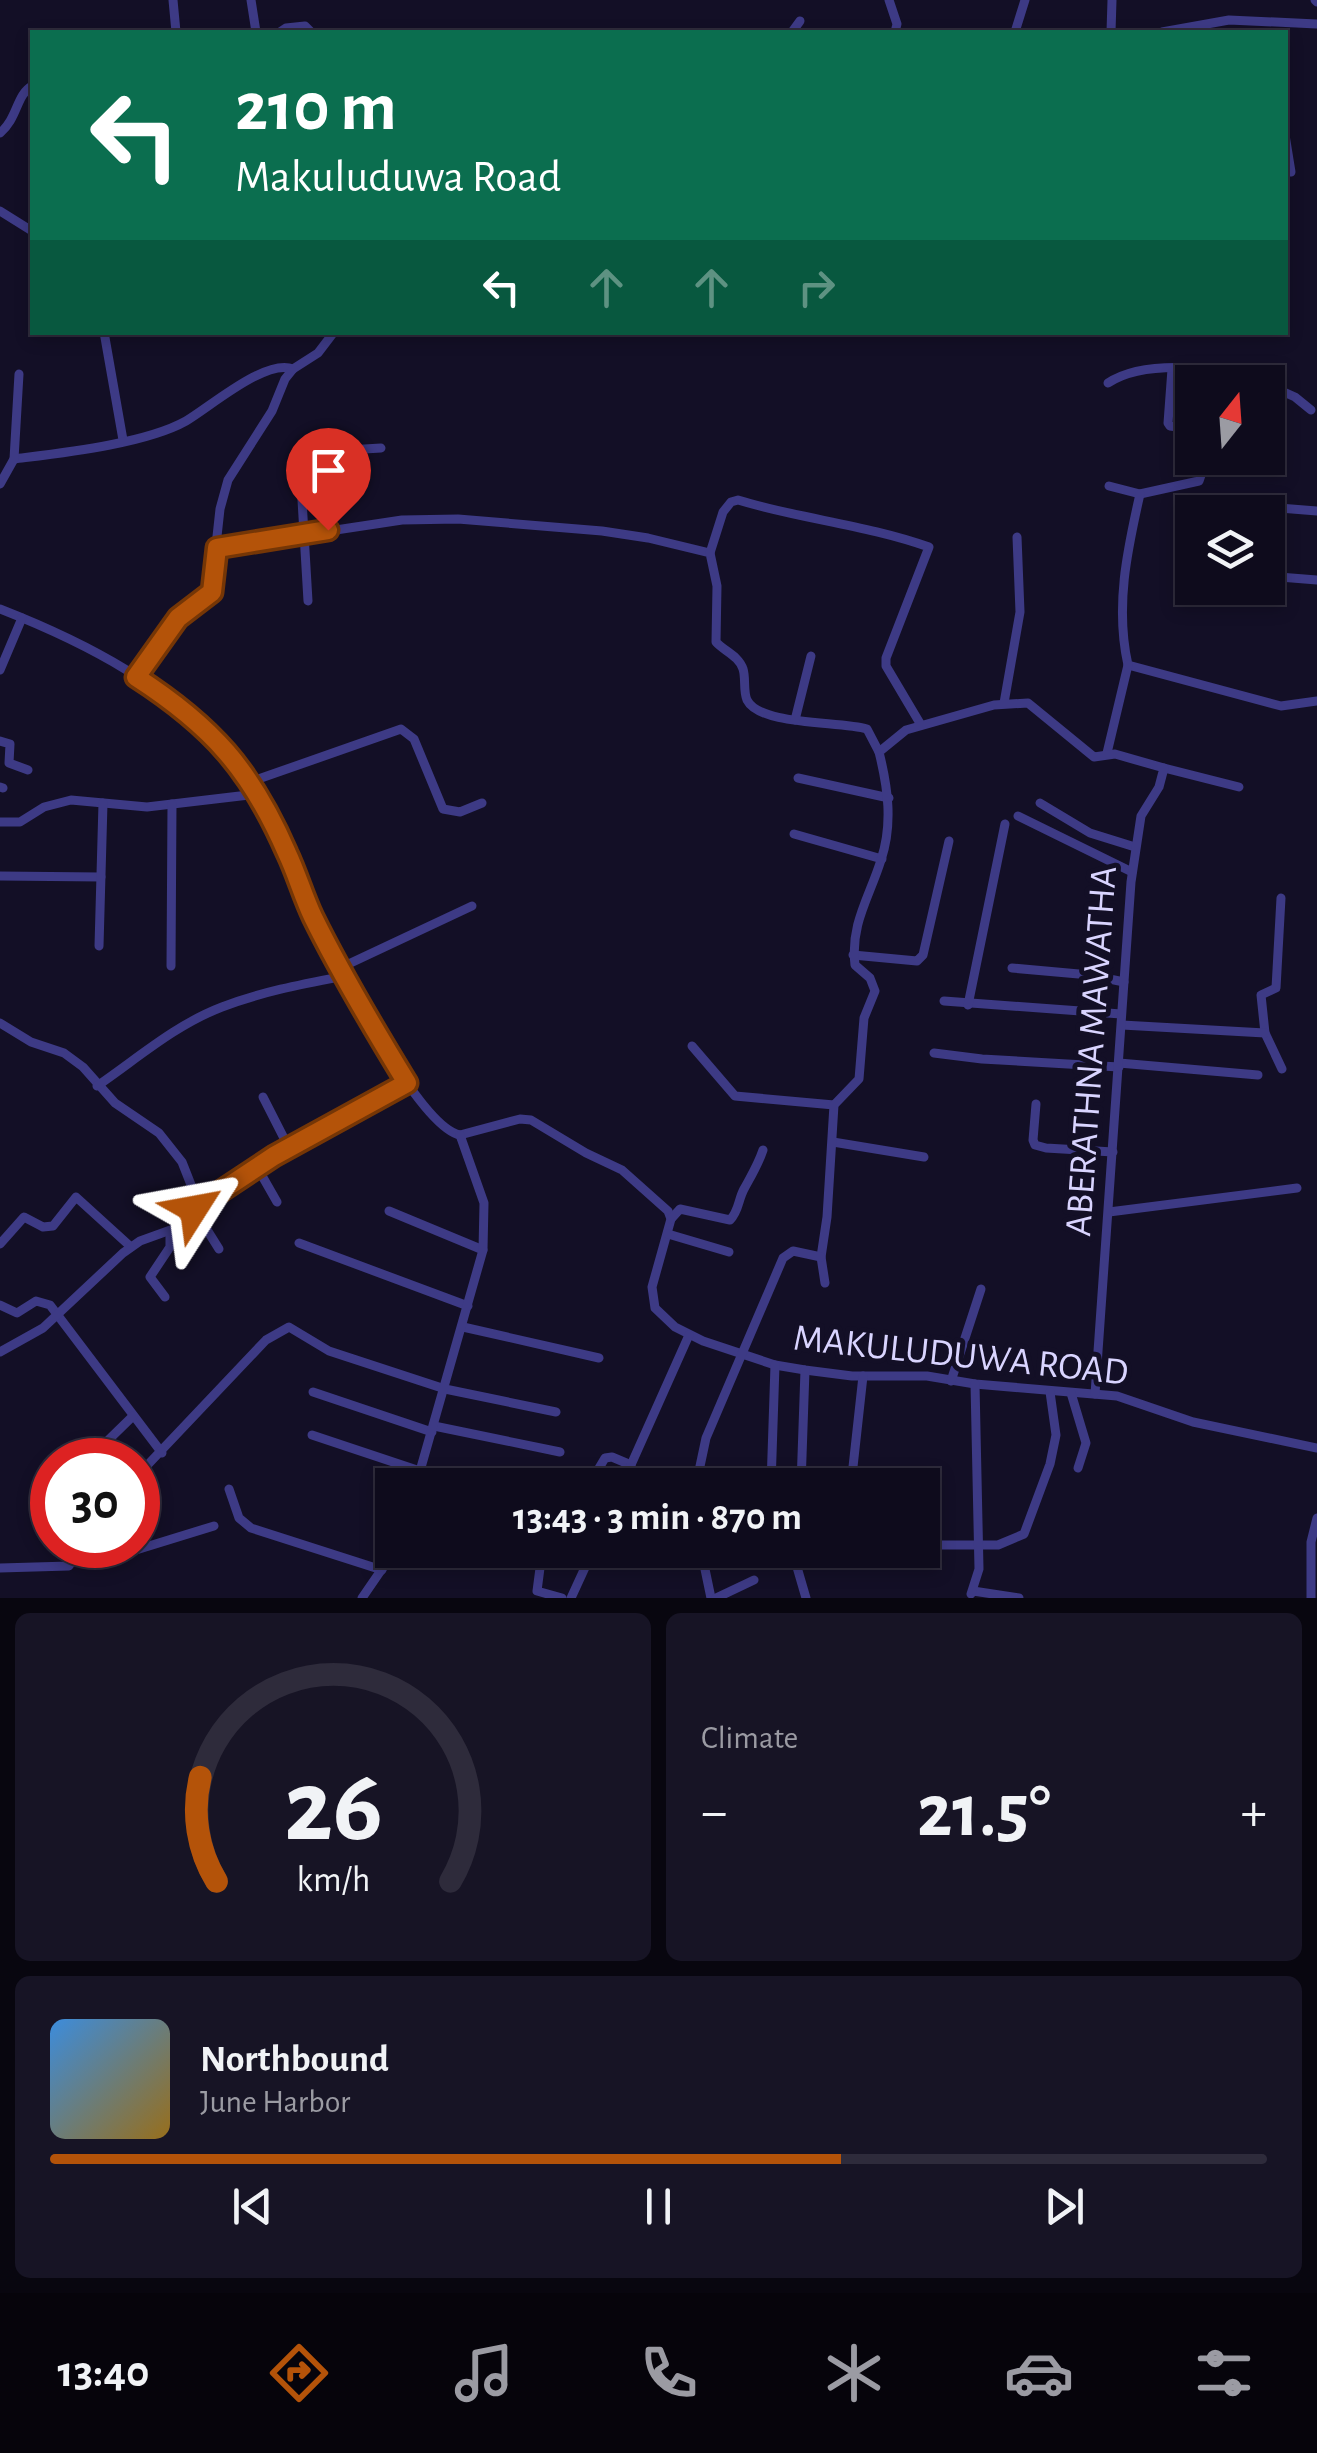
<!DOCTYPE html>
<meta charset="utf-8">
<style>
body{margin:0;font-family:"Alegreya Sans",sans-serif;background:#171425;color:#f1f3f6;height:100vh;display:flex;flex-direction:column;font-size:38px;white-space:nowrap}
*{box-sizing:border-box;margin:0}
p{font-size:32px;color:#9b9ba3}
.icon{flex:none;width:55px;height:55px;fill:none;stroke:currentColor;stroke-width:2;stroke-linecap:round;stroke-linejoin:round}
.map{position:relative;height:1598px;overflow:hidden}
.drawer{display:flex;flex-direction:column;gap:15px;padding:15px;background:#08060f;flex:1}
.drawer>*{flex:none}
.guide{position:absolute;left:30px;top:30px;width:1258px;height:305px;border-radius:0px;box-shadow:0 5px 15px #0003,0 0 0 2px #2e2b3b;background:#0b6e4f;color:#fff;overflow:hidden}
.needle{width:65px;rotate:17deg}
.buttons{position:absolute;left:1175px;top:365px;display:grid;gap:20px}
.buttons a{display:grid;place-items:center;width:110px;height:110px;border-radius:0px;background:#0e0b1c;box-shadow:0 5px 15px #0003,0 0 0 2px #2e2b3b;font-size:50px}
.speed{position:absolute;left:30px;top:1438px;display:flex;gap:20px;font-size:50px;font-weight:700;text-align:center}
.speed>*{display:grid;place-content:center;width:130px;height:130px;border-radius:50%;background:#0e0b1c;box-shadow:0 5px 15px #0003,0 0 0 2px #2e2b3b;line-height:1}
.speed .limit{border:15px solid #d22;background:#fff;color:#111}
.pin{position:absolute;display:grid;place-items:center;width:85px;height:85px;color:#fff;margin:-102px -42px;border-radius:50% 50% 50% 0;rotate:-45deg;box-shadow:0 0 10px #0007}
.pin .icon{rotate:45deg}
.me{position:absolute;width:110px;margin:-55px;rotate:56deg;stroke-linejoin:round;filter:drop-shadow(0 0 8px #0008)}
.turn{display:flex;align-items:center;gap:35px;height:210px;padding:0 40px;font-size:45px}
.turn .icon{width:130px;height:130px;stroke-width:2.5}
.turn b{display:block;font-size:70px;line-height:85px}
.lanes{display:flex;align-items:center;height:95px;padding:0 40px;background:#0003;justify-content:center;gap:50px;direction:ltr}
.lanes .off{opacity:.35}
.big{font-size:75px;font-weight:700;line-height:1.1}
.drawer .tile{flex:1;display:flex;flex-direction:column;justify-content:center;gap:15px;min-width:0;padding:0 35px;border-radius:15px;background:#171425}
.drawer .dial{align-items:center;gap:0}
.dial svg{height:260px;overflow:visible;fill:none;stroke:#2e2b3b;stroke-width:7;stroke-linecap:round;text-anchor:middle}
.dial text{fill:#f1f3f6;stroke:none}
.song{display:flex;align-items:center;gap:30px}
.cover{width:120px;height:120px;border-radius:15px;background:linear-gradient(135deg,hsl(210 70% 55%),hsl(40 70% 35%))}
.played{height:10px;border-radius:5px;background:linear-gradient(90deg,#b45309 65%,#2e2b3b 65%)}
.keys{display:flex;justify-content:space-around;direction:ltr}
.heat{display:flex;justify-content:space-between;align-items:center;font-size:55px;direction:ltr}
.drawer .tiles{flex:1;display:grid;gap:15px;grid-template-columns:1fr 1fr}
.tile:last-child{grid-column:span 2}
.trip{position:absolute;left:375px;top:1468px;width:565px;height:100px;border-radius:0px;background:#0e0b1c;box-shadow:0 5px 15px #0003,0 0 0 2px #2e2b3b;font-weight:700;line-height:100px;text-align:center}
.dock{display:flex;height:160px;justify-content:space-around;align-items:center;background:#06040b;color:#9b9ba3}
.dock .icon{width:70px;height:70px}
.dock .on{color:#b45309}
.dock b{font-size:45px;color:#f1f3f6}
.map>svg:first-child{display:block}
.lines{fill:none;stroke-linecap:round;stroke-linejoin:round}
.minor{stroke:#3d3a85;stroke-width:9}
.route-casing{stroke:#753606;stroke-width:25}
.route{stroke:#b45309;stroke-width:18}
.labels{text-anchor:middle;stroke-width:10;stroke-linejoin:round;paint-order:stroke}
.street-label{font-size:38px;fill:#d9d4ff;stroke:#130f26}
</style>
<div class="map">
<svg width="1317" height="1598" viewBox="0 0 1317 1598">
<rect width="100%" height="100%" fill="#130f26"/>
<g class="lines">
<!-- minor -->
<g class="minor">
<polyline points="173,0 176,32"/>
<polyline points="251,0 256,32"/>
<polyline points="889,0 897,24 895,32"/>
<polyline points="1315,0 1317,2"/>
<polyline points="280,32 286,28 305,26 311,32"/>
<polyline points="792,32 800,21"/>
<polyline points="1015,32 1025,0"/>
<polyline points="1111,32 1112,0"/>
<polyline points="1162,32 1229,20 1317,24"/>
<path d="M0,133C18,118 16,95 32,86"/>
<polyline points="1285,135 1291,172"/>
<polyline points="0,211 32,231"/>
<polyline points="104,332 123,440"/>
<polyline points="1172,369 1168,423 1170,426 1192,429"/>
<path d="M1108,383C1143,359 1224,366 1262,382"/>
<polyline points="1268,385 1295,397 1311,410"/>
<path d="M14,459C61,453 145,444 186,421C210,407 266,358 293,369"/>
<polyline points="0,484 14,459 19,374"/>
<polyline points="1109,486 1140,494 1199,481 1207,458"/>
<path d="M1140,494C1127,551 1115,607 1128,665L1281,706L1317,701"/>
<polyline points="1225,502 1227,512"/>
<polyline points="1266,507 1317,511"/>
<path d="M217,548L402,520L458,519L602,531L648,538L710,553L717,586L716,642C724,651 739,656 743,669C746,678 743,691 747,700C760,726 840,721 867,729L879,752"/>
<path d="M710,553L723,512L731,502L738,500C801,519 867,525 929,547L886,658V666L921,725"/>
<polyline points="1268,576 1317,580"/>
<polyline points="308,601 301,483 315,473 331,451 381,448"/>
<path d="M0,609C87,643 174,688 234,761C272,807 287,864 313,917C335,959 417,1126 460,1135L520,1119L531,1120L586,1153L622,1170L668,1211L671,1219L652,1287L655,1308L675,1327L703,1341L775,1365L805,1370L852,1376H927L975,1384L1117,1396L1193,1422L1317,1448"/>
<polyline points="0,670 22,618"/>
<polyline points="136,677 178,617 211,591 220,509 228,480 272,411 285,379 293,369 318,353 334,332"/>
<polyline points="1004,703 1020,612 1017,537"/>
<polyline points="795,720 811,656"/>
<polyline points="0,741 10,744 9,763 28,770"/>
<polyline points="1107,753 1128,665"/>
<polyline points="1164,768 1239,787"/>
<polyline points="798,778 889,798"/>
<polyline points="250,782 401,729 414,739 443,809 460,812 482,803"/>
<polyline points="0,787 3,788"/>
<polyline points="1040,803 1090,833 1135,847"/>
<polyline points="1018,816 1132,872"/>
<polyline points="0,822 20,822 44,807 71,800 147,807 257,794"/>
<polyline points="794,834 882,859"/>
<polyline points="0,876 101,877"/>
<polyline points="1281,898 1276,988 1261,995 1265,1033 1282,1069"/>
<polyline points="99,946 103,803"/>
<polyline points="853,955 917,961 923,955 949,841"/>
<polyline points="171,966 172,804"/>
<polyline points="340,968 472,906"/>
<polyline points="1012,968 1090,975 1124,982"/>
<polyline points="944,1001 1121,1014"/>
<polyline points="968,1005 1005,824"/>
<polyline points="0,1023 31,1042 64,1053 83,1067 115,1103 159,1133 182,1162 199,1205"/>
<polyline points="1122,1025 1265,1033"/>
<polyline points="692,1046 735,1096 834,1105"/>
<polyline points="934,1053 982,1059 1119,1067"/>
<polyline points="1119,1063 1258,1075"/>
<path d="M97,1086C138,1058 175,1025 222,1007C261,992 303,984 344,976"/>
<polyline points="263,1097 289,1148"/>
<polyline points="1036,1104 1033,1140 1035,1145 1046,1148 1113,1152"/>
<polyline points="833,1142 924,1157"/>
<polyline points="257,1167 277,1202"/>
<polyline points="194,1209 219,1249"/>
<polyline points="389,1211 483,1250"/>
<polyline points="1109,1212 1297,1188"/>
<path d="M671,1219L680,1209L730,1220C739,1211 738,1200 744,1189C751,1176 758,1165 763,1150"/>
<polyline points="668,1234 729,1252"/>
<polyline points="299,1243 468,1306"/>
<polyline points="0,1244 24,1217 43,1227 53,1226 76,1197 131,1247"/>
<path d="M825,1283L821,1257L827,1217L834,1105L859,1079L864,1018L875,991L870,978L855,965C850,924 870,896 881,860C893,824 888,788 879,752L906,730L994,705L1028,703L1094,757L1115,754L1164,768L1159,787L1141,816L1131,882L1095,1394"/>
<polyline points="165,1297 150,1277 170,1247 170,1231"/>
<polyline points="0,1305 17,1313 36,1301 50,1305 162,1453"/>
<polyline points="463,1327 599,1358"/>
<polyline points="0,1352 43,1328 123,1253 140,1241 176,1228 199,1205 274,1156 407,1083"/>
<polyline points="951,1381 981,1289"/>
<polyline points="313,1392 432,1432"/>
<polyline points="1071,1393 1086,1443 1078,1468"/>
<polyline points="434,1426 560,1452"/>
<polyline points="312,1435 420,1471"/>
<polyline points="98,1460 93,1455 133,1416"/>
<polyline points="138,1475 266,1340 289,1327 329,1351 445,1389 556,1412"/>
<polyline points="416,1485 483,1250 484,1203 460,1135"/>
<polyline points="589,1485 605,1458 612,1457 631,1465"/>
<polyline points="622,1485 689,1335"/>
<polyline points="696,1485 706,1438 783,1258 793,1251 821,1257"/>
<polyline points="771,1485 775,1365"/>
<polyline points="801,1485 805,1370"/>
<polyline points="851,1485 863,1376"/>
<polyline points="229,1489 239,1518 251,1528 382,1570"/>
<polyline points="922,1545 998,1545 1024,1534 1050,1464 1056,1435 1050,1392"/>
<polyline points="550,1550 540,1568 537,1591 562,1598"/>
<polyline points="701,1550 711,1598"/>
<polyline points="792,1550 806,1598"/>
<polyline points="657,1557 702,1559"/>
<polyline points="74,1562 97,1562 214,1526"/>
<polyline points="0,1568 69,1566 82,1545"/>
<polyline points="973,1591 1019,1598"/>
<polyline points="971,1594 979,1569 975,1384"/>
<polyline points="362,1598 395,1550"/>
<polyline points="571,1598 593,1550"/>
<polyline points="716,1598 754,1580"/>
<polyline points="1311,1598 1311,1542 1317,1518"/>
</g>
</g>
<g class="lines">
<defs>
<path id="route" d="M194,1209L274,1156L407,1083C374,1029 341,974 313,917C303,896 297,874 287,853C251,770 212,726 136,677L178,618L212,592L217,548L328,530"/>
</defs>
<!-- route casing -->
<use href="#route" class="route-casing"/>
<!-- route -->
<use href="#route" class="route"/>
</g>
<g class="labels">
<!-- street labels -->
<g class="street-label">
<text transform="translate(1090 1051) rotate(-86)" y="13">ABERATHNA MAWATHA</text>
<text transform="translate(961 1354) rotate(6)" y="13">MAKULUDUWA ROAD</text>
</g>
</g>
</svg>
<div class="buttons">
<a><svg class="needle" viewBox="-14 -14 28 28"><path d="M0-13l5 13h-10z" fill="#e53935"/><path d="M0 13l5-13h-10z" fill="#9b9ba3"/></svg></a>
<a><svg class="icon" aria-label="layers" viewBox="0 0 24 24"><path d="M12 4l9 5-9 5-9-5zM3 14l9 5 9-5"/></svg></a>
</div>
<div class="speed"><div class="limit">30</div></div>
<div class="pin" style="left:328px;top:530px;background:#d93025"><svg class="icon" aria-label="arrive" viewBox="0 0 24 24"><path d="M6 21V4h12l-3 4 3 4H6"/></svg></div>
<svg class="me" style="left:194px;top:1209px" viewBox="-20 -20 40 40"><path d="M0-17L14 15 0 8-14 15z" fill="#b45309" stroke="#fff" stroke-width="4"/></svg>
<div class="trip">13:43 · 3 min · 870 m</div>
<div class="guide">
<div class="turn"><svg class="icon" aria-label="left" viewBox="0 0 24 24"><path d="M17 20v-9H6M10 6l-5 5 5 5"/></svg><div><b>210 m</b>Makuluduwa Road</div></div>
<div class="lanes"><svg class="icon" aria-label="left" viewBox="0 0 24 24"><path d="M17 20v-9H6M10 6l-5 5 5 5"/></svg><svg class="icon off" aria-label="ahead" viewBox="0 0 24 24"><path d="M12 20V5M6 11l6-6 6 6"/></svg><svg class="icon off" aria-label="ahead" viewBox="0 0 24 24"><path d="M12 20V5M6 11l6-6 6 6"/></svg><svg class="icon off" aria-label="right" viewBox="0 0 24 24"><path d="M7 20v-9h11M14 6l5 5-5 5"/></svg></div>
</div>
</div>
<section class="drawer">
<div class="tiles">
<div class="tile dial"><svg viewBox="0 0 100 80">
<path d="M14 69A42 42 0 1 1 86 69"/>
<path d="M14 69A42 42 0 0 1 9 37" stroke="#b45309"/>
<text x="50" y="56" font-size="32" font-weight="700">26</text>
<text x="50" y="72" font-size="11">km/h</text>
</svg></div>
<div class="tile"><p>Climate</p>
<div class="heat"><a>−</a><b class="big">21.5°</b><a>+</a></div>
</div>
<div class="tile">
<div class="song"><i class="cover"></i><div><b>Northbound</b><p>June Harbor</p></div></div>
<div class="played"></div>
<div class="keys"><svg class="icon" aria-label="previous" viewBox="0 0 24 24"><path d="M18 5L8 12l10 7zM5 5v14"/></svg><svg class="icon" aria-label="pause" viewBox="0 0 24 24"><path d="M8 5v14M16 5v14"/></svg><svg class="icon" aria-label="next" viewBox="0 0 24 24"><path d="M6 5l10 7-10 7zM19 5v14"/></svg></div>
</div>
</div>
</section>
<nav class="dock">
<b>13:40</b>
<svg class="icon on" aria-label="directions" viewBox="0 0 24 24"><path d="M12 3l9 9-9 9-9-9zM9 14v-3h6M13 9l2 2-2 2"/></svg>
<svg class="icon" aria-label="music" viewBox="0 0 24 24"><path d="M9 18V5l10-2v13"/><circle cx="6" cy="18" r="3"/><circle cx="16" cy="16" r="3"/></svg>
<svg class="icon" aria-label="phone" viewBox="0 0 24 24"><path d="M5 4h4l2 5-3 2q2 4 5 5l2-3 5 2v4C11 20 4 13 5 4z"/></svg>
<svg class="icon" aria-label="climate" viewBox="0 0 24 24"><path d="M12 3v18M4 7l16 10M4 17L20 7"/></svg>
<svg class="icon" aria-label="car" viewBox="0 0 24 24"><path d="M5 17H2v-5l4-1 3-4h7l3 4 3 1v5h-3M9 17h6M6 11h13"/><circle cx="7" cy="17" r="2"/><circle cx="17" cy="17" r="2"/></svg>
<svg class="icon" aria-label="filters" viewBox="0 0 24 24"><path d="M4 7h16M4 17h16"/><circle cx="9" cy="7" r="2"/><circle cx="15" cy="17" r="2"/></svg>
</nav>
